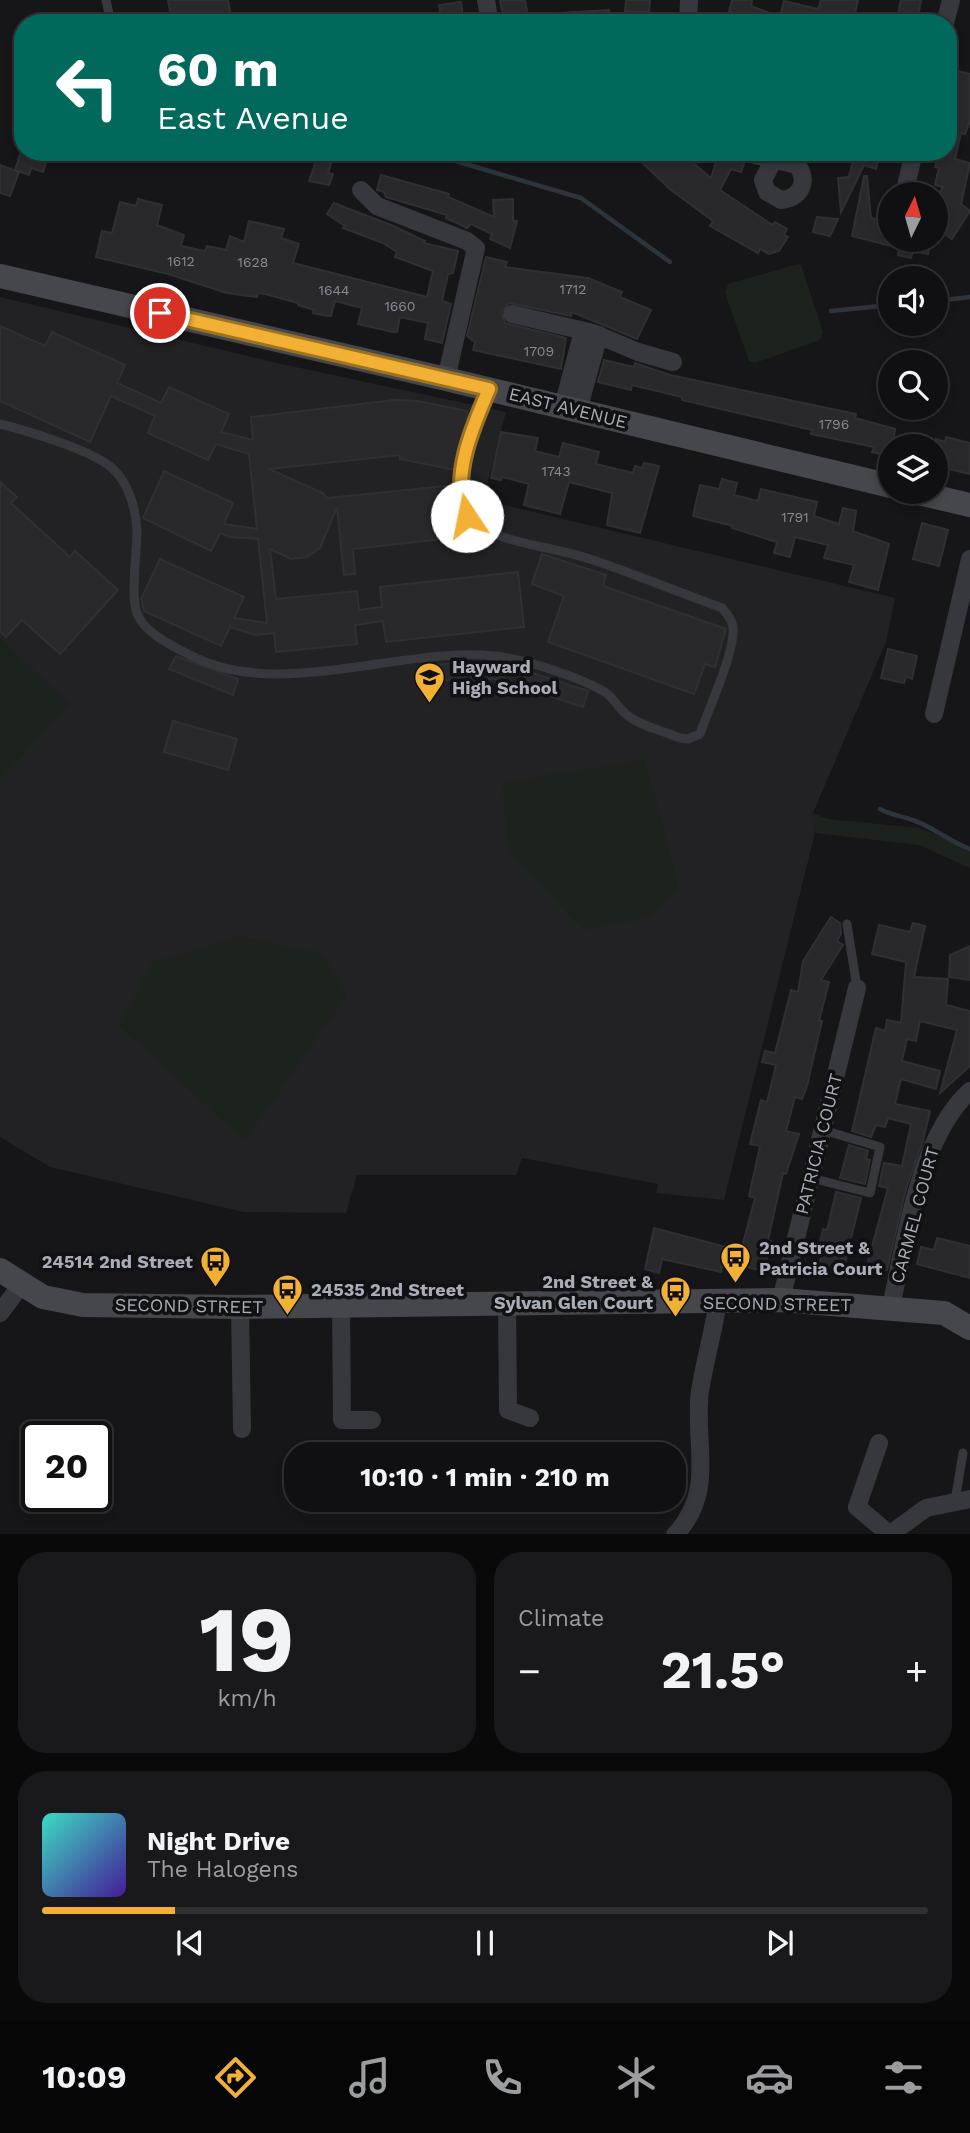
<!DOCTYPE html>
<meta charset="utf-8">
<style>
body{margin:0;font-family:"Work Sans",sans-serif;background:#19191b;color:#f1f3f6;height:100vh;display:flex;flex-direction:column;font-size:26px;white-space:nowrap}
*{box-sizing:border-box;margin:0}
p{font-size:23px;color:#9c9d9f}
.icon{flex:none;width:38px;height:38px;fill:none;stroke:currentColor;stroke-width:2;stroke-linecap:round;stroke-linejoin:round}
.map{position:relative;height:1534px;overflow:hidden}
.drawer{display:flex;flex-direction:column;gap:18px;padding:18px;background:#09090a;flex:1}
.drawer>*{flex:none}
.top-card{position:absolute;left:14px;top:14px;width:943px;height:147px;border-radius:28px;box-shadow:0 4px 10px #0003,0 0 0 2px #303032;background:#00695c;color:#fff;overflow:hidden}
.needle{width:46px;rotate:5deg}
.controls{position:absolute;left:878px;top:182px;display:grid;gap:14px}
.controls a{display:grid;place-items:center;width:70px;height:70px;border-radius:50%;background:#101012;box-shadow:0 4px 10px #0003,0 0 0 2px #303032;font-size:35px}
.speed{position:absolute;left:21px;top:1421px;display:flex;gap:14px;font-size:35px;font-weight:700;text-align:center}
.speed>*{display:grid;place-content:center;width:91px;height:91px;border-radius:50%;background:#101012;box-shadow:0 4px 10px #0003,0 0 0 2px #303032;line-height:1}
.speed .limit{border:4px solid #111;border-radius:10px;background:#fff;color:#111}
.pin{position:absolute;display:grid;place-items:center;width:60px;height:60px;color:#fff;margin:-30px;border:4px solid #fff;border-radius:50%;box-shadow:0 2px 7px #0007}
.me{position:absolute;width:77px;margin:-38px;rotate:349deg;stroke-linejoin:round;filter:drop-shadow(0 0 5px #0008)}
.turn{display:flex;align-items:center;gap:24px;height:147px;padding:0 28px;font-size:32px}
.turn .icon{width:91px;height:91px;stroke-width:2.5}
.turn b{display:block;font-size:49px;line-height:60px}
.big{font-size:52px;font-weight:700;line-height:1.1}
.drawer .widget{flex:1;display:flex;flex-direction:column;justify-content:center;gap:10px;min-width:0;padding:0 24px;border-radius:28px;background:#19191b}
.drawer .dial{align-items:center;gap:0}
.dial b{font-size:91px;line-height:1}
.song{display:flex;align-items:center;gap:21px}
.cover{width:84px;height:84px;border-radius:10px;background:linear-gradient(135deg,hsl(170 70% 55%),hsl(260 70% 35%))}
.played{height:7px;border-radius:4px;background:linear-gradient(90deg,#f2b134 15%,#303032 15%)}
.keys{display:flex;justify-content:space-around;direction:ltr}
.heat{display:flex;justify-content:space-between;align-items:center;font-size:38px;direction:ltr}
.drawer .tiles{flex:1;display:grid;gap:18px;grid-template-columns:1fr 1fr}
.widget:last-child{grid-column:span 2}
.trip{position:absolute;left:284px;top:1442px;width:402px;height:70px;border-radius:28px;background:#101012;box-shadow:0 4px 10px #0003,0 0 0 2px #303032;font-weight:700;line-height:70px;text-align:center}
.dock{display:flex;height:112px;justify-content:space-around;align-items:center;background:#060607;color:#9c9d9f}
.dock .icon{width:49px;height:49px}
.dock .selected{color:#f2b134}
.dock b{font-size:32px;color:#f1f3f6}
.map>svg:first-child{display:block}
.built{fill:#222225}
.green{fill:#1c231d}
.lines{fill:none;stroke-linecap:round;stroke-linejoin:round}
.stream{stroke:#2c353c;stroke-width:4.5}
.building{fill:#29292c;stroke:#303034;stroke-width:2}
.lane{stroke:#37383d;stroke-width:9}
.street{stroke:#37383d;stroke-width:18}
.secondary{stroke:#45474d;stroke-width:24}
.route-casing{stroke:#9d7322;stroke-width:18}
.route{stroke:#f2b134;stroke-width:12}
.labels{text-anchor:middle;stroke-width:7;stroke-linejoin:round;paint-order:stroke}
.number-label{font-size:14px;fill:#888b94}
.street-label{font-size:18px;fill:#a8adb8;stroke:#111113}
.poi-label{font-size:18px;font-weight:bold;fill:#a8adb8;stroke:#111113;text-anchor:start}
</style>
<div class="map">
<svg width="970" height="1535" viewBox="0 0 970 1535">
<rect width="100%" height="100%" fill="#161618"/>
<!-- built -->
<polygon class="built" points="0,297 277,363 506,412 483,500 895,598 886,642 813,813 815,833 724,1200 656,1193 658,1184 522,1158 516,1175 357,1175 346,1213 244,1212 50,1167 0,1137"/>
<!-- green -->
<g class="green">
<polygon points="798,264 801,265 823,332 820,340 755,363 749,361 725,293 728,284"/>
<polygon points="0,638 71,704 1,779 0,778"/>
<polygon points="645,759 679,886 652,917 584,930 509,854 502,783"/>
<polygon points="813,813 828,819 920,828 970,848 970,868 919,845 815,833"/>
<polygon points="240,936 324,954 347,996 245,1141 119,1026 151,963"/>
</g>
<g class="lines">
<!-- stream -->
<g class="stream">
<polyline points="425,152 581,198 670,262"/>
<polyline points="936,301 970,297"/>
<polyline points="831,311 891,305"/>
<path d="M880,809C891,815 901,816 913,820C933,827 950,842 970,849"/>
</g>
</g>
<!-- building -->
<g class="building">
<polygon points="168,0 228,0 231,16 193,23 172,23"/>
<polygon points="500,0 525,0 529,23 509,23 507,14 503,15"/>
<polygon points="626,0 650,0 649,12 625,11"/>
<polygon points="732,0 752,0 751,6 780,17 784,1 818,9 821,0 858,0 853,23 734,23 736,13 729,11"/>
<polygon points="901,0 921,0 917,23 896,23"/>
<polygon points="461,2 464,23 442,23 439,5"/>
<polygon points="609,10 610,23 560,23 559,13"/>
<polygon points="957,71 970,74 970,121 965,134 961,133 955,159 970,163 961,204 970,211 952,239 936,229 936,199 943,187 935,185 939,168 935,167 939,152 948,152 948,126 954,101 951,100"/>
<polygon points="21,152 49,152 43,172 31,168 29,175 15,170"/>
<polygon points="631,152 680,152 711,178 719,152 732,155 744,164 741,172 731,169 720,190 768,222 773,225 775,222 787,229 784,235 788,237 779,251 769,254 760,249 758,253 710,226 713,221 671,190"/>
<polygon points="855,152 880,152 876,169 864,165 841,212 838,178 849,177"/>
<polygon points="317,159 331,164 328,173 333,174 329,185 309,181"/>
<polygon points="0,165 19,172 10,196 0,193"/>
<polygon points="381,175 449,194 448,197 494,217 493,200 513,199 513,221 517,221 510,248 490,239 492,234 471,224 467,228 446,218 447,215 386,197 384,192 377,190"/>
<polygon points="864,176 867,176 871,218 891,223 891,240 931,240 928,254 913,251 911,258 898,255 899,248 852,236"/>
<polygon points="138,199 162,205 157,225 184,235 181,246 205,251 207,246 226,250 230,236 244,242 249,221 284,229 281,238 299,244 293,263 427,297 433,271 395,257 397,252 383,243 343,228 345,226 327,214 334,203 391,225 425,241 424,243 458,251 453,273 448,274 442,301 451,304 442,343 425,339 428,323 400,317 397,332 393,332 358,324 362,308 335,301 331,316 327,316 313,313 314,310 298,305 298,303 265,294 258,293 257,297 227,293 168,274 96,257 102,231 112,233 120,202 136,206"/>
<polygon points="817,217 838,219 830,236 813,232"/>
<polygon points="486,257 507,262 505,267 588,278 622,292 620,297 651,310 637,339 572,312 571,316 509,303 501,312 505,323 566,338 561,369 473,350 475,342 467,336"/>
<polygon points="0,326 45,346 52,332 125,365 117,383 161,403 169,387 229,414 221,432 253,440 251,417 394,400 418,401 467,411 467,425 455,470 400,459 400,455 269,469 323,493 327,498 445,486 451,538 353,549 355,574 344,575 337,507 320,548 307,557 291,559 270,549 276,599 357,591 359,610 382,607 380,587 518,572 524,627 386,642 383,621 355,625 357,644 276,652 274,633 256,635 230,627 221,646 144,611 141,599 160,559 244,597 234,618 267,623 258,539 230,537 220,533 211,551 143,518 164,471 233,503 224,524 257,529 249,454 216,444 208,460 148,433 155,416 111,396 90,442 0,401"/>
<polygon points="604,360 634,367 635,363 670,375 856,414 855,418 895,429 891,457 872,452 874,447 811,434 812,430 682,400 682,397 632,385 631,390 598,382"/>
<polygon points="501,432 538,438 535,451 559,457 563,443 599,452 596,464 633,473 635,466 642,468 644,463 659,466 640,533 607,525 612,493 569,482 560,514 524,505 529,484 502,477 501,480 491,478"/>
<polygon points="946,437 970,443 970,474 936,466 936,439 945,442"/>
<polygon points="722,479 737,483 734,495 758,501 761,489 817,502 814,516 839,524 843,508 856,511 853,531 889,544 878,590 849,582 854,565 824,558 828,545 795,537 790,557 774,553 777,542 732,528 733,526 693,516 700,485 719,489"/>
<polygon points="0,482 17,497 11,503 70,557 75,551 118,590 60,654 22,620 6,637 0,631"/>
<polygon points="922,523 948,530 939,566 913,559"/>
<polygon points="542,554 606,575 603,586 726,629 715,667 705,664 694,694 548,642 564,596 532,584"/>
<polygon points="888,649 917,656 912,679 906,676 904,683 881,678"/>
<polygon points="176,656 238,679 233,695 169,669"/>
<polygon points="467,662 505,665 504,680 476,678 435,681 434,665"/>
<polygon points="526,671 588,691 583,707 522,687"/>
<polygon points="173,721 237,739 228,770 164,752"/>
<polygon points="831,917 840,923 841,934 837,941 843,945 821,980 829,982 819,1021 822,1021 807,1086 802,1099 795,1097 786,1131 799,1134 786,1174 783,1173 768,1240 771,1241 771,1246 763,1271 723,1261 721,1272 662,1259 659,1273 645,1269 654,1228 741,1251 755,1198 749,1196 760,1146 750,1144 761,1100 767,1102 776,1065 762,1062 765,1051 775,1053 791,990 798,992 803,961"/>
<polygon points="913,923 925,926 914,977 948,979 946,1005 970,1011 970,1066 940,1093 957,1030 920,1021 916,1041 907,1039 902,1061 940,1071 936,1089 901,1079 895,1104 930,1111 923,1141 906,1189 887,1270 867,1265 888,1188 879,1186 884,1163 902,1166 911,1124 888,1118 885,1127 876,1125 871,1137 852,1131 876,1028 885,1031 887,1020 901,1023 906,962 872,954 879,925 910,932"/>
<polygon points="970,946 970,980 949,977 950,955"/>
<polygon points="849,1145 868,1151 866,1159 870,1160 865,1184 840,1178"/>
<polygon points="836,1192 861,1198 842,1275 819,1269 822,1247 819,1246 823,1229 827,1230"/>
<polygon points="937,1238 970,1246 970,1278 917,1264 921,1247 934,1250"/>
</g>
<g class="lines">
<!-- lane -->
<g class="lane">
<polyline points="106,0 111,23"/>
<path d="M0,424C25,430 95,451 113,469C129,484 136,509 137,531C137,551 131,593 136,610C141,632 174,647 192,656C279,701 400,646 495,656C525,659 579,677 605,692C614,698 618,708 627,715C640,726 664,731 680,738L688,739L700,734C708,710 736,650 733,627C732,619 727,614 722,608C678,592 635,574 590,559C560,549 527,546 497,535C485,531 472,525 466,514C449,485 476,420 488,390"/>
<polyline points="847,924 857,988"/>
<polyline points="811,1178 870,1193 880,1147 823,1130"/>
<polyline points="955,1501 963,1453"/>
</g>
<!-- street -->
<g class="street">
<polyline points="486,0 490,23"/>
<polyline points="688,23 689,0"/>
<polyline points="945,23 951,0"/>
<path d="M743,152L797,165C809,181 801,198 781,200L767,192L763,180L773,161"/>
<polyline points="906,186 914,152"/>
<polyline points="361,190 377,206 467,241 476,248 446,379"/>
<polyline points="512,314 593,333 638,352 673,362"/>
<polyline points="563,406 583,331"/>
<polyline points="578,410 599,335"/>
<polyline points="934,714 970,559"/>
<polyline points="781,1300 857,988"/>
<polyline points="507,1303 508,1410 530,1418"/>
<polyline points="341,1306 342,1420 372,1420"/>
<polyline points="240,1307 242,1429"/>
<path d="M891,1307C905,1242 919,1137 970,1091"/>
<polyline points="0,1313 21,1285"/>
<polyline points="879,1443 857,1507 889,1534"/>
<path d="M675,1535C717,1490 693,1443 700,1391C705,1361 713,1332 718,1302"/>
<polyline points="889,1535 926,1508 970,1499"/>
</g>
<!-- secondary -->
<g class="secondary">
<polyline points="0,276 446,379 891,486"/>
<polyline points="914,492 970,505"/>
<polyline points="0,1270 43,1297 83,1305 240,1307 781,1300 944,1313 970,1328"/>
</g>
</g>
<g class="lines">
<defs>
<path id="route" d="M160,313L489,389C473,426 450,478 467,516"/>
</defs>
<!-- route casing -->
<use href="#route" class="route-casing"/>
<!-- route -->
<use href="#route" class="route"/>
</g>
<!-- icons -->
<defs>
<symbol id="school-pin" viewBox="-11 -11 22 30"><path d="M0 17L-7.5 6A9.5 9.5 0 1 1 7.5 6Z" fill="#f2b134" stroke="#111113"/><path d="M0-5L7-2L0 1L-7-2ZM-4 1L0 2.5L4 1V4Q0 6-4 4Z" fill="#111"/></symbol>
<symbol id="bus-pin" viewBox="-11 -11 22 30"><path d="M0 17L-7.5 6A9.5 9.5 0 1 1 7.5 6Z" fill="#f2b134" stroke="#111113"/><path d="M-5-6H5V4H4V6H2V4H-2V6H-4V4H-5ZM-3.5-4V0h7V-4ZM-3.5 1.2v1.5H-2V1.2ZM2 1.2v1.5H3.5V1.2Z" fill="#111"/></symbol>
</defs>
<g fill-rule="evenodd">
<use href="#school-pin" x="412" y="660" width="35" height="47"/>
<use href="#bus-pin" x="718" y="1240" width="35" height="47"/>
<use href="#bus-pin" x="198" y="1244" width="35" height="47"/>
<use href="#bus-pin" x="270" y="1272" width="35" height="47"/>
<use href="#bus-pin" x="658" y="1274" width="35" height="47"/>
</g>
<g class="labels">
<!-- number labels -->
<g class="number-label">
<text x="181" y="266">1612</text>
<text x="253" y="267">1628</text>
<text x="573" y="294">1712</text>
<text x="334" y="295">1644</text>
<text x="400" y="311">1660</text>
<text x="539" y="356">1709</text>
<text x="834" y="429">1796</text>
<text x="556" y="476">1743</text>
<text x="795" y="522">1791</text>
</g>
<!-- street labels -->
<g class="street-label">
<text transform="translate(568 408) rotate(14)" y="6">EAST AVENUE</text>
<text transform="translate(819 1144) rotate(-76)" y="6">PATRICIA COURT</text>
<text transform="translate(915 1215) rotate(-75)" y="6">CARMEL COURT</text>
<text transform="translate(777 1304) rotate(1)" y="6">SECOND STREET</text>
<text transform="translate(189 1306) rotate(1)" y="6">SECOND STREET</text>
</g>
<!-- poi labels -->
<g class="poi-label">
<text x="452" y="673">Hayward<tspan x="452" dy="21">High School</tspan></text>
<text x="759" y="1254">2nd Street &amp;<tspan x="759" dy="21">Patricia Court</tspan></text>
<text x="193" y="1268" text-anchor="end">24514 2nd Street</text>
<text x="653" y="1288" text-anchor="end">2nd Street &amp;<tspan x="653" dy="21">Sylvan Glen Court</tspan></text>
<text x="311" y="1296">24535 2nd Street</text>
</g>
</g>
</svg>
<div class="controls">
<a><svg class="needle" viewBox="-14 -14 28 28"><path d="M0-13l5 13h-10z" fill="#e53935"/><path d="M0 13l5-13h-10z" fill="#9c9d9f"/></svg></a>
<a><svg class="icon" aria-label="sound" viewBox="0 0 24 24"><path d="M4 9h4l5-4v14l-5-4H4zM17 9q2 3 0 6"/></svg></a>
<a><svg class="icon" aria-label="search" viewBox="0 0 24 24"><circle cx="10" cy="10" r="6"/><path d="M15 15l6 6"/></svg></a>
<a><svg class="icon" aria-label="layers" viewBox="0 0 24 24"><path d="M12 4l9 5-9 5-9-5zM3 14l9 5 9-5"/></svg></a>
</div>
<div class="speed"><div class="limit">20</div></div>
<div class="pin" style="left:160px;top:313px;background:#d93025"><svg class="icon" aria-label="arrive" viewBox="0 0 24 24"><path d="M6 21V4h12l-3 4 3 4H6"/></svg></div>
<svg class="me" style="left:467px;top:516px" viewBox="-20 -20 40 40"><circle r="19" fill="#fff"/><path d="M0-13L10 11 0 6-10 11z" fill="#f2b134"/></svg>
<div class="trip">10:10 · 1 min · 210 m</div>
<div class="top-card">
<div class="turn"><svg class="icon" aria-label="left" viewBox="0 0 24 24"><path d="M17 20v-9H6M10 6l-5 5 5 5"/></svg><div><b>60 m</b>East Avenue</div></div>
</div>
</div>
<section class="drawer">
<div class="tiles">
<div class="widget dial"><b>19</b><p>km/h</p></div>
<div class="widget"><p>Climate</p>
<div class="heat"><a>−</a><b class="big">21.5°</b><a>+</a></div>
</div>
<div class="widget">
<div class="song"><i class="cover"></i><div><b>Night Drive</b><p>The Halogens</p></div></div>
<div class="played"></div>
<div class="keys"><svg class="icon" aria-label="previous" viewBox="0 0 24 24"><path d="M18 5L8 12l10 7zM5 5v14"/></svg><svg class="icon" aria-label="pause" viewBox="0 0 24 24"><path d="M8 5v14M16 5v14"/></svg><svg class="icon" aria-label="next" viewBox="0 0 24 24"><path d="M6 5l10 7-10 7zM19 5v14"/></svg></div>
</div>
</div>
</section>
<nav class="dock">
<b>10:09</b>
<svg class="icon selected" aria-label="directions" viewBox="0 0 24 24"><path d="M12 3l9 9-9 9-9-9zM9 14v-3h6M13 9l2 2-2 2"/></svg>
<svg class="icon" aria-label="music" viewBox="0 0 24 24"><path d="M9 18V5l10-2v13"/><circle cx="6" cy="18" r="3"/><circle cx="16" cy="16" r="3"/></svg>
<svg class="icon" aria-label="phone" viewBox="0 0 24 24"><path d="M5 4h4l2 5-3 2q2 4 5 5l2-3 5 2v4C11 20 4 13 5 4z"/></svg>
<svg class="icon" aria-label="climate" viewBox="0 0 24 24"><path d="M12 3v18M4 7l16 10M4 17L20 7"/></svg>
<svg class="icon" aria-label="car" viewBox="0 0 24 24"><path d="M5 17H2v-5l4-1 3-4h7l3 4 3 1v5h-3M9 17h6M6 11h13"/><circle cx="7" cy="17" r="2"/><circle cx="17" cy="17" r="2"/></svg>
<svg class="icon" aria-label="filters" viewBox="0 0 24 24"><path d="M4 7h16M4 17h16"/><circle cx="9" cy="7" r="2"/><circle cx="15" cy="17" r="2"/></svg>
</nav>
